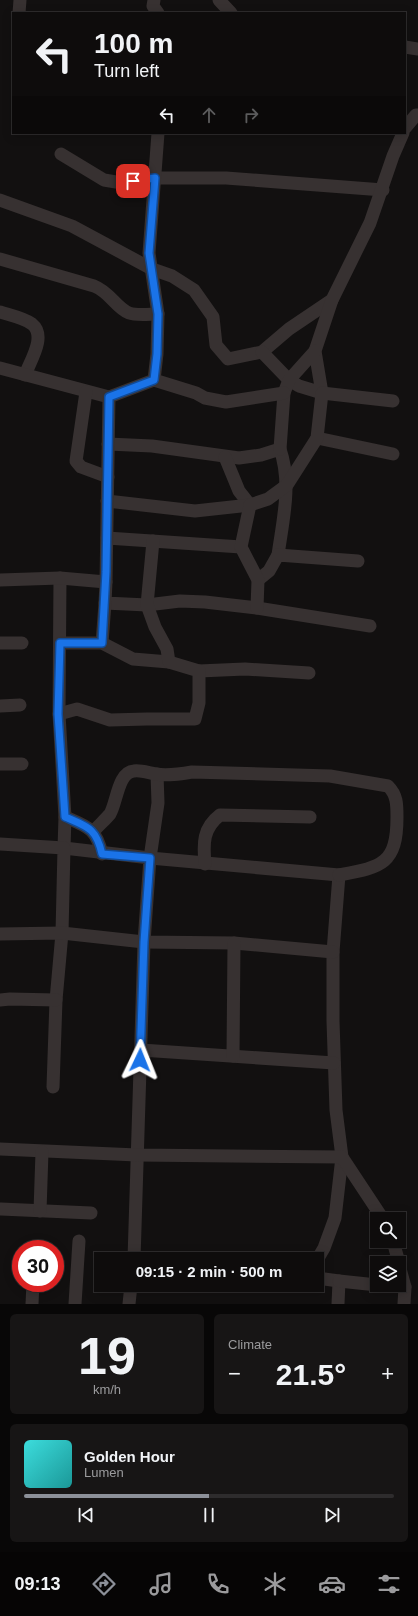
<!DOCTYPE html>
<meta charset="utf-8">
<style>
body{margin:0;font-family:Helvetica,sans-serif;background:#171515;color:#f1f3f6;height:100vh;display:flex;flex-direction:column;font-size:15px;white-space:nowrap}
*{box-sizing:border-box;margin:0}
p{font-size:13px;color:#9b9b9d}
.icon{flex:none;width:22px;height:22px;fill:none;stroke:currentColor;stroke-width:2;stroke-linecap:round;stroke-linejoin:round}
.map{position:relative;height:1304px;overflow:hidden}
.side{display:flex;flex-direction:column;gap:10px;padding:10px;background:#080707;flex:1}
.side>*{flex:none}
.hud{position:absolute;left:12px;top:12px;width:394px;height:122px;border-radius:0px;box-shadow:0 2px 10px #0003,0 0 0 1px #2e2c2d;background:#0e0c0c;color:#f1f3f6;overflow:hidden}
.fabs{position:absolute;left:370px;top:1212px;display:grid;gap:8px}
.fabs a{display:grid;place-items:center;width:36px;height:36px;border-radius:0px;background:#0e0c0c;box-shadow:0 2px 10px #0003,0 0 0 1px #2e2c2d;font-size:20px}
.speed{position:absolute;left:12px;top:1240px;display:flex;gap:8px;font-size:20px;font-weight:700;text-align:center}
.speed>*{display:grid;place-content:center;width:52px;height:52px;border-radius:50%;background:#0e0c0c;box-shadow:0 2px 10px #0003,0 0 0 1px #2e2c2d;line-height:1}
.speed .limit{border:6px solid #d22;background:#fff;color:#111}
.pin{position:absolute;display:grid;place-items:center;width:34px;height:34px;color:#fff;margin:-17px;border-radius:8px;box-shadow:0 2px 6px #0006}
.me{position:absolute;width:44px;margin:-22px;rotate:2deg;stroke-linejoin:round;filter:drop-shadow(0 0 3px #0008)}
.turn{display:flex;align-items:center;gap:14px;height:84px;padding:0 16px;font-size:18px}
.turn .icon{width:52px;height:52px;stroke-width:2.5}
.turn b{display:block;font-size:28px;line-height:34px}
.lanes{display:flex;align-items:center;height:38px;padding:0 16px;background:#0003;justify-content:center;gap:20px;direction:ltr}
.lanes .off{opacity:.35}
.big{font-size:30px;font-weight:700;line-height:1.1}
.side .tile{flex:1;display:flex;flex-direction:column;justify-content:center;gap:6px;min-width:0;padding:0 14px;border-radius:6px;background:#171515}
.side .dial{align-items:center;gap:0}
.dial b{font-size:52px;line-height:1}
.song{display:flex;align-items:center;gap:12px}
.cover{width:48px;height:48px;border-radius:6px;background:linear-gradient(135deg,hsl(180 70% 55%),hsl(180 70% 35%))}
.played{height:4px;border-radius:2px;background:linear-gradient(90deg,#8c9099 50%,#2e2c2d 50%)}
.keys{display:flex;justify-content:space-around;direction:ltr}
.heat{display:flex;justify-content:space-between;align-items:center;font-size:22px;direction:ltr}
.side .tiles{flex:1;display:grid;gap:10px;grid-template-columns:1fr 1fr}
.tile:last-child{grid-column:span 2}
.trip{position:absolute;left:94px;top:1252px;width:230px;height:40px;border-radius:0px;background:#0e0c0c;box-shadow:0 2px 10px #0003,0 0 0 1px #2e2c2d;font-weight:700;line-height:40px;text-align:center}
.tabs{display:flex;height:64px;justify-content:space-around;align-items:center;background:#060505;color:#9b9b9d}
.tabs .icon{width:28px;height:28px}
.tabs .selected{color:#8c9099}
.tabs b{font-size:18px;color:#f1f3f6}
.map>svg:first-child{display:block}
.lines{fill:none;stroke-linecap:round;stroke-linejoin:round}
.street{stroke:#373131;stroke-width:13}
.route-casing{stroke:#114b97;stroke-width:10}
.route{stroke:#1a73e8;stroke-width:7}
</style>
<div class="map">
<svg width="418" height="1304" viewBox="0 0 418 1304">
<rect width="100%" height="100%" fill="#121010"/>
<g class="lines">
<!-- street -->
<g class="street">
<polyline points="154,0 153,6 158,13"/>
<polyline points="219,0 231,13"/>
<polyline points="19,13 20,0"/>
<polyline points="405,47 418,49"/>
<polyline points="405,128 416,115 418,115"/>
<polyline points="61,154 104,180 122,183 155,178 226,178 383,190"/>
<polyline points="0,200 72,226 152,269 172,276 194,290 213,317 216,345 228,359 262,352 289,329 332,300"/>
<path d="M0,259L94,286C110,292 116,308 129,313C137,316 150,314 158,314"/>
<path d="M0,312C9,315 24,318 32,324C47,336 30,361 25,375"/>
<polyline points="262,352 289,380 299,386 322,393 315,351 332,300 370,223 393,156 403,133"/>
<polyline points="0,368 109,397"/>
<polyline points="154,380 157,354 158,314 149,253 158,133"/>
<polyline points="86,392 76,461 81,467 108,477"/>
<polyline points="317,438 393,454"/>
<path d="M108,444L152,446L239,458L261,455L280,449C292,484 283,519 278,555"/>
<polyline points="280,449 284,393 289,380 315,351"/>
<polyline points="225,457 239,491 250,505"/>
<polyline points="107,501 195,511 250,505"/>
<polyline points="107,538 241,547"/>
<polyline points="60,578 59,714 65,817 64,848 150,858 144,942 134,1259"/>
<polyline points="0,580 60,578 106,582 109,397 154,380 196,393 205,398 226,402 284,393"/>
<polyline points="258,580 269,571 278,555 358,561"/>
<polyline points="106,582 105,603 147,605 180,601 205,602 257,608 370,626"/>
<polyline points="257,608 258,580 241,547 250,505 268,499 287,485 317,438 322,393 393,401"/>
<polyline points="0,643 22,643"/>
<polyline points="60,643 102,643 133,659 169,662"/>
<polyline points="102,643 105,603"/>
<polyline points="199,671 245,669 309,673"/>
<polyline points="0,706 20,705"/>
<polyline points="59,714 77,709 110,720 147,719 195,719 199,703 199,671 169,662 167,649 155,627 147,605 153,541"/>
<polyline points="0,764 22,764"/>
<polyline points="157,774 158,803 150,858 339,875 333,952 333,1021 336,1110 342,1157 335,1218 324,1248 317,1260"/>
<path d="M65,817C88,827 96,828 102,854"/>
<path d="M93,832C98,826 105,820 110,814C117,802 118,772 134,771C141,770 149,773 156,774C168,776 180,774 192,772L330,776L388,786C397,795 397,804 397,817C397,865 381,867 339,875"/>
<polyline points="0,844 64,848 62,933 56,1000 53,1087"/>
<path d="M205,864C203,843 203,828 220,815L310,817"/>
<polyline points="0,934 62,933 144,942 234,943 333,952"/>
<polyline points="0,1000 10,999 56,1000"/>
<polyline points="141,1050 334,1063"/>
<polyline points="233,1056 234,943"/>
<polyline points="0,1149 137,1155 342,1157 383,1219"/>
<polyline points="1,1209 91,1213"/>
<polyline points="40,1211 42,1152"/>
<polyline points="393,1241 399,1263"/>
<polyline points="399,1265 405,1287 404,1304"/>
<polyline points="317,1278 339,1281 338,1304"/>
<polyline points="339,1281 377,1285"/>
<polyline points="382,1285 405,1287"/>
<polyline points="32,1304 33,1283"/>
<polyline points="75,1304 79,1241"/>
<polyline points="129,1304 131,1285"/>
</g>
</g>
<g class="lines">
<defs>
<path id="route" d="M133,181L155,178L149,253L158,314L157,354L154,380L109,397L106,572L102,643H60L58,714L65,817C88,827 96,828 102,854L150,858L144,942L140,1060"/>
</defs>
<!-- route casing -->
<use href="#route" class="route-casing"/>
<!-- route -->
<use href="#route" class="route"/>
</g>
</svg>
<div class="fabs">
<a><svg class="icon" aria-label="search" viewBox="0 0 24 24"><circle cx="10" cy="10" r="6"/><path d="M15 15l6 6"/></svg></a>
<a><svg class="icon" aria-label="layers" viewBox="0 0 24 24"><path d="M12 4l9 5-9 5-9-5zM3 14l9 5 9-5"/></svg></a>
</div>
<div class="speed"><div class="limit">30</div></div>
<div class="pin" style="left:133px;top:181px;background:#d93025"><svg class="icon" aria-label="arrive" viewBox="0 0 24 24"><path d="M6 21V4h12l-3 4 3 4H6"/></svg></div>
<svg class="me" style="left:140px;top:1060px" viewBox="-20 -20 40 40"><path d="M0-17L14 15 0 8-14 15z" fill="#1a73e8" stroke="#fff" stroke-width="4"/></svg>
<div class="trip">09:15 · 2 min · 500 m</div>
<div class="hud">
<div class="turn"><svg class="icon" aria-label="left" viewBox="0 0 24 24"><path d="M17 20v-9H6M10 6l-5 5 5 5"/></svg><div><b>100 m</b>Turn left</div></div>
<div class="lanes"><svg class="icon" aria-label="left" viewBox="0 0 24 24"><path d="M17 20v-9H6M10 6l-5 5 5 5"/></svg><svg class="icon off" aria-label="ahead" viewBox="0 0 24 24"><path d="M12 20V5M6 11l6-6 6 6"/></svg><svg class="icon off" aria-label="right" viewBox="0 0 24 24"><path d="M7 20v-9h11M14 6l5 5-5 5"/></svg></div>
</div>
</div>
<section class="side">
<div class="tiles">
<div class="tile dial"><b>19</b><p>km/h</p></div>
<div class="tile"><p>Climate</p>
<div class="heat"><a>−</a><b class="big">21.5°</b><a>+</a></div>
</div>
<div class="tile">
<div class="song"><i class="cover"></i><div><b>Golden Hour</b><p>Lumen</p></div></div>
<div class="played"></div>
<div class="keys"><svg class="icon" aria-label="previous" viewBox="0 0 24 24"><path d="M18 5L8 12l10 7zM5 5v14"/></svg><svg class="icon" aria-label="pause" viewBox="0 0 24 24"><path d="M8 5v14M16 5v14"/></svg><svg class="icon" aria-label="next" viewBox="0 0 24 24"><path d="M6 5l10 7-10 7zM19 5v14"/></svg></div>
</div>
</div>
</section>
<nav class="tabs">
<b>09:13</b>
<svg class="icon selected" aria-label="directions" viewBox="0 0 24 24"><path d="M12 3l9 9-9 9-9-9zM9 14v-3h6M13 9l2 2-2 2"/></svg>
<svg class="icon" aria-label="music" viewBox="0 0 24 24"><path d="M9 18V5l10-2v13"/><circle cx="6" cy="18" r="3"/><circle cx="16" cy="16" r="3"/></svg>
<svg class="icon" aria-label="phone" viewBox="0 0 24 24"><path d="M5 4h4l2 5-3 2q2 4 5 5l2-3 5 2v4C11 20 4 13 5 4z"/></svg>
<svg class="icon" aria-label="climate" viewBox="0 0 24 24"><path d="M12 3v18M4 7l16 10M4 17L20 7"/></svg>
<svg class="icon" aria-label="car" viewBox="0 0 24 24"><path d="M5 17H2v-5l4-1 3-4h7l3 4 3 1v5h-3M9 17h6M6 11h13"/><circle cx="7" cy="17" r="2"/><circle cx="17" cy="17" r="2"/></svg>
<svg class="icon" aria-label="filters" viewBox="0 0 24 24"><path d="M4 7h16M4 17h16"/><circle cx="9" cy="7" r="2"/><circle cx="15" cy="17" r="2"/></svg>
</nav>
